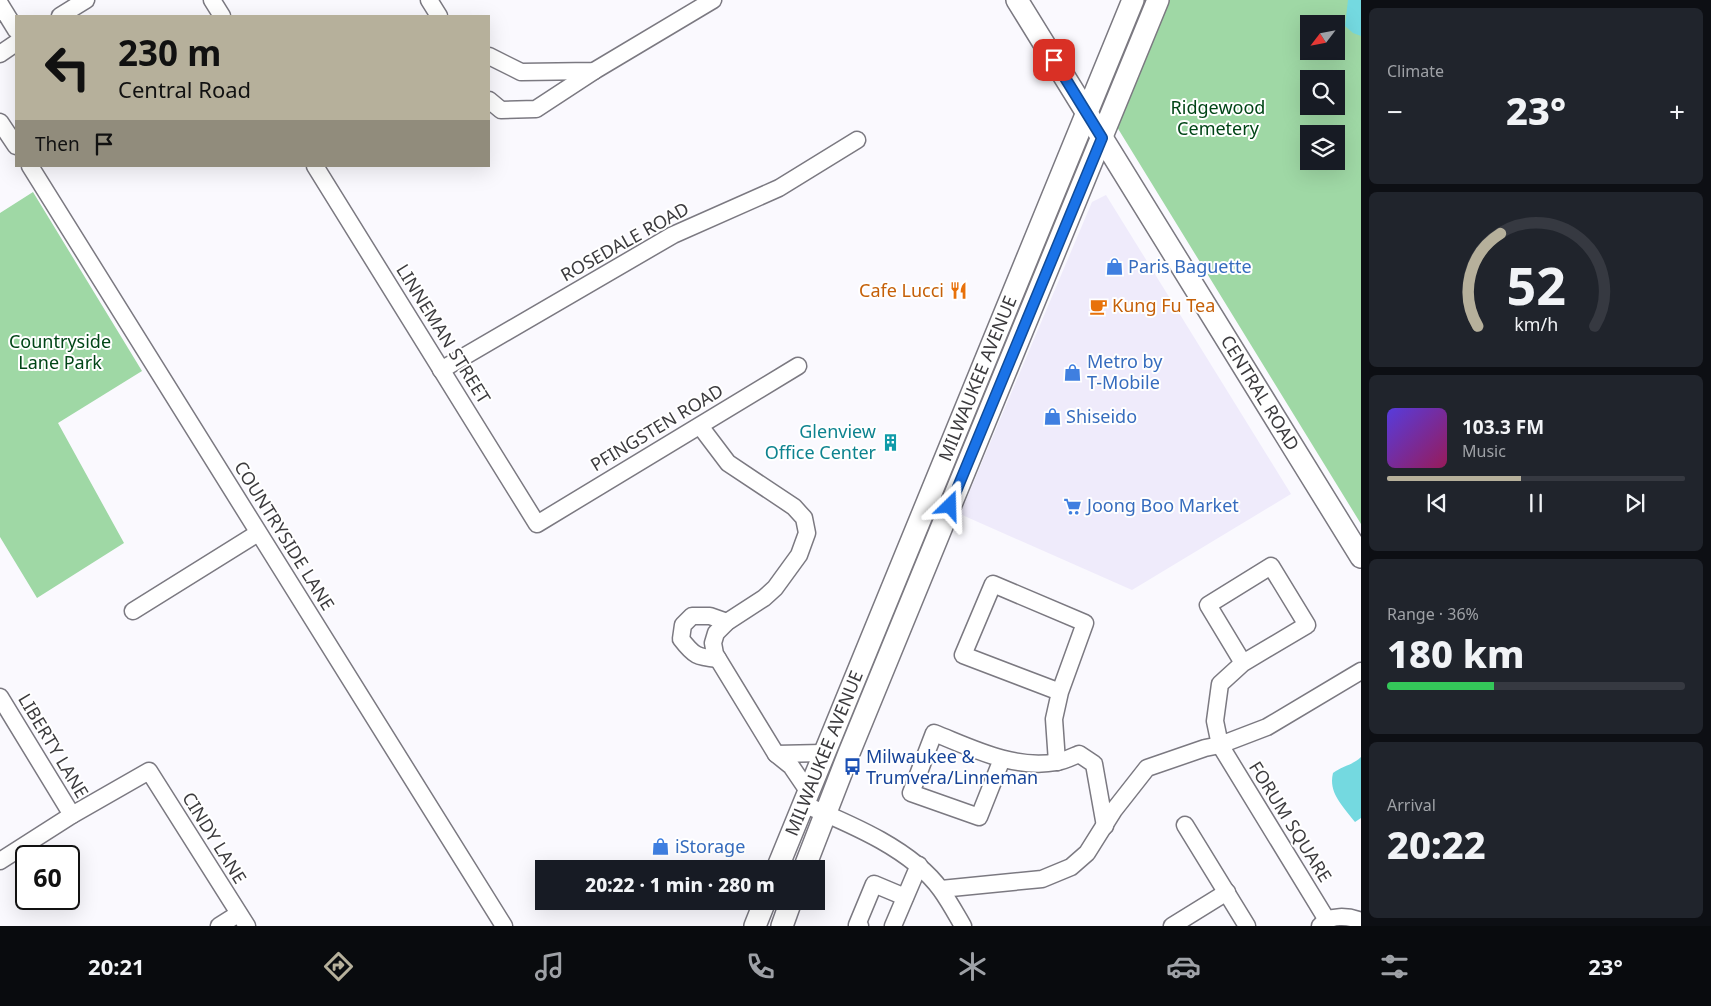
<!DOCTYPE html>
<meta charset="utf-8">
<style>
body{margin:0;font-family:"Noto Sans",sans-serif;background:#20242c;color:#f1f3f6;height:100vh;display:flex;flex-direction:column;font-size:19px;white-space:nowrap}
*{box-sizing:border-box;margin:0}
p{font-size:16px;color:#9ea1a6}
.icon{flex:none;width:28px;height:28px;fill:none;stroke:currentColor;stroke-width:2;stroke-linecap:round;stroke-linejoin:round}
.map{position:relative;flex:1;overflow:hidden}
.sheet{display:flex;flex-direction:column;gap:8px;padding:8px;background:#0d0f14;width:350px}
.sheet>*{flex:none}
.guide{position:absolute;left:15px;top:15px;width:475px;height:152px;border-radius:0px;box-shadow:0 5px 20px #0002;background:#b6b09b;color:#111;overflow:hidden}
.needle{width:32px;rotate:238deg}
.fabs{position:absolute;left:1300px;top:15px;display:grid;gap:10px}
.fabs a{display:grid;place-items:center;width:45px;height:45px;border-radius:0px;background:#171b24;box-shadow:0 5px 20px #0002;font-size:25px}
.speed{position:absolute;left:15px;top:845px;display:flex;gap:10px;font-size:25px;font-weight:700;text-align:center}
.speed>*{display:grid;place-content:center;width:65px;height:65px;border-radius:50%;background:#171b24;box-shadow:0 5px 20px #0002;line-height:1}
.speed .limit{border:2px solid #111;border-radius:8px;background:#fff;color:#111}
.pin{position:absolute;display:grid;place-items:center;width:42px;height:42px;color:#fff;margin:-21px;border-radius:10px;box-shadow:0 2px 8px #0006}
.me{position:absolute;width:55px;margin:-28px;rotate:22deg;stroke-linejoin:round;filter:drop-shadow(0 0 4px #0008)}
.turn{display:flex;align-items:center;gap:18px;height:105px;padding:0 20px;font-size:22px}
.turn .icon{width:65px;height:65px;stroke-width:2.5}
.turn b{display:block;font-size:35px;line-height:42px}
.then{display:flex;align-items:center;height:48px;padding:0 20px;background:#0003;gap:10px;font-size:19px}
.big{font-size:38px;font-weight:800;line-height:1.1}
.sheet .tile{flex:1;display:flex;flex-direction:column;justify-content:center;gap:8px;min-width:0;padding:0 18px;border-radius:8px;background:#20242c}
.sheet .dial{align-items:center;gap:0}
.dial svg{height:130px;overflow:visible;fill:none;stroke:#363941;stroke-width:7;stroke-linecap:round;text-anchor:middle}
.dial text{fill:#f1f3f6;stroke:none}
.song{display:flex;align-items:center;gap:15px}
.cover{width:60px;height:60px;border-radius:8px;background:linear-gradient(135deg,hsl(250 70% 55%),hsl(330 70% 35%))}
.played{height:5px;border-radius:2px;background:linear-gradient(90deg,#b6b09b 45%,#363941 45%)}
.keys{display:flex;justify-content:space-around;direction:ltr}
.heat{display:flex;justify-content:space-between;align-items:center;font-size:28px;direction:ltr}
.charge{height:8px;border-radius:4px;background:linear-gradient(90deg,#34c759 36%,#363941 0)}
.trip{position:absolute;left:535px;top:860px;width:290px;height:50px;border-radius:0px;background:#171b24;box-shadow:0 5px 20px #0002;font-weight:800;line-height:50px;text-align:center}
.tabs{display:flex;height:80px;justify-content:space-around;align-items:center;background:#090b0e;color:#9ea1a6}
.tabs .icon{width:35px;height:35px}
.tabs .active{color:#b6b09b}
.tabs b{font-size:22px;color:#f1f3f6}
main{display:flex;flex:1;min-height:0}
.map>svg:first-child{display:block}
.built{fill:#efebfb}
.green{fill:#9fd8a5;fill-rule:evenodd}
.water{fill:#74d9e0}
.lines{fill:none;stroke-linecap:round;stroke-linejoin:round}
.minor-casing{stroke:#7b7981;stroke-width:19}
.major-casing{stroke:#7b7981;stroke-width:24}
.minor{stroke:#fff;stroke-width:16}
.major{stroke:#fff;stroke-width:21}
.route-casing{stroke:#114b97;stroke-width:12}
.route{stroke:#1a73e8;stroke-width:9}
.labels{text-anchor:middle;stroke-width:4;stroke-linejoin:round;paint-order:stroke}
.park-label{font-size:18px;fill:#004516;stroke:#fff}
.street-label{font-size:18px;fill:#3c3b3e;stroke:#fff}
.shop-label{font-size:18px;fill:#366cbe;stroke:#fff;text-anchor:start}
.food-label{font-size:18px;fill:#c56008;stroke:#fff;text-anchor:end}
.culture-label{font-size:18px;fill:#0d838f;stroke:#fff;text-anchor:end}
.transit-label{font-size:18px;fill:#164399;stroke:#fff;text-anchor:start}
</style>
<main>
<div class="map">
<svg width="1361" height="926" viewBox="0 0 1361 926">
<rect width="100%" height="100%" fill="#faf9fe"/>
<!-- built -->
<polygon class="built" points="1106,195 1291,494 1132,590 960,514 1092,202"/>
<!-- green -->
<g class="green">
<path d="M1169,0H1361V524L1117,127ZM1309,24H1336V51H1309ZM1309,79H1336V106H1309ZM1309,134H1336V161H1309Z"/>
<polygon points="33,192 142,371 58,423 124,543 37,598 0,537 0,213"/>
</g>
<!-- water -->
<g class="water">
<polygon points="1348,0 1361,0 1361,36 1353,33 1345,26"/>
<path d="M1361,757V818L1355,822C1343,806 1328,793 1333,773C1342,766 1353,765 1361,757Z"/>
</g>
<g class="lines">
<defs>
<g id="minor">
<polyline points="212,0 222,16"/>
<polyline points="429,0 439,16"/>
<polyline points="0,4 16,30"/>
<polyline points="60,16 86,0"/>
<polyline points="0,54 16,43"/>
<polyline points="489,56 521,72 594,71 713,0"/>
<polyline points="489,100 501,110 536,109 594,71"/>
<polyline points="0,122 16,146"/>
<polyline points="30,166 504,926"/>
<polyline points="315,166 537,524 798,366"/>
<polyline points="441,370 673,235 779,188 857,140"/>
<polyline points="700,426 728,463 794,507 804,518 807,533 799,555 775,588 764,598 727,622 716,633 713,643 715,654 776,754 791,766 808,791"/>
<polyline points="133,611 258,533"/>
<path d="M718,659C697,657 694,656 681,639L683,625L692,616H710L727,622"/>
<polyline points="1243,663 1208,605 1271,566 1307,625 1243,663 1220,684 1215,721 1220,745 1327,920"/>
<polyline points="0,697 72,815"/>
<polyline points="776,754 823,753"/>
<path d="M1002,759L979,817L911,793L934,733C972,748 1014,770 1057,762C1064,761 1072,757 1079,754L1094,764L1105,826"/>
<polyline points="1057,762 1054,719 1060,692 1085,623 993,584 963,655 1060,692"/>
<path d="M803,804C848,823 912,849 941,890C949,901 956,914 963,926"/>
<polyline points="1185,825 1247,926"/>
<polyline points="0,861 72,815 149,771 247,926"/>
<polyline points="941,889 1042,879 1071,867 1087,853 1114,810 1147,768 1205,748 1220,745 1267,727 1361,671"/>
<polyline points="219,926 238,914"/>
<polyline points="860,926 857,925 874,884 905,897"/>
<polyline points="893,926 919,865"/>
<polyline points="1172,926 1227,892"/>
<path d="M1320,926C1329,914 1349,916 1361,921"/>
</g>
<g id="major">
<path id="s1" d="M1017,0L1361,557"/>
<path id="s2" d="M777,869L1133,0"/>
<polyline points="804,869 849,753 1158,0"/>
<polyline points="755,926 765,901"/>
<polyline points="782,926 791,901"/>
</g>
</defs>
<!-- minor casing -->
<use href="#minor" class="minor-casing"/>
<!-- major casing -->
<use href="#major" class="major-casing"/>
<!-- minor -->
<use href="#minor" class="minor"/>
<!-- major -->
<use href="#major" class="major"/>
</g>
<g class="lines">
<defs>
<polyline id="route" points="950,506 1102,138 1054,60"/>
</defs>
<!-- route casing -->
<use href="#route" class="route-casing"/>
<!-- route -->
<use href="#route" class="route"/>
</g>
<!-- icons -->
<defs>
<symbol id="shop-bare" viewBox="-9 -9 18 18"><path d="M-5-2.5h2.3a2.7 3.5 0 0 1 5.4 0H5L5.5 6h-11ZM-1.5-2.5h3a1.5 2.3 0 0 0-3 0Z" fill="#3f7fe0" stroke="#fff" stroke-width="2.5" paint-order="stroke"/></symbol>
<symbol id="restaurant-bare" viewBox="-9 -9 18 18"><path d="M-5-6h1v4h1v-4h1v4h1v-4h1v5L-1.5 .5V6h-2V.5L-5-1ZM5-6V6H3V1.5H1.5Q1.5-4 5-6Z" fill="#e8710a" stroke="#fff" stroke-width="2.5" paint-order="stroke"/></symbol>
<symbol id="cafe-bare" viewBox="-9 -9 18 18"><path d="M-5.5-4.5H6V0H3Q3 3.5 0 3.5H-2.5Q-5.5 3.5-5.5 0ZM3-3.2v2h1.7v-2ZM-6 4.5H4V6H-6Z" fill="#e8710a" stroke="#fff" stroke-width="2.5" paint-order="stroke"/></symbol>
<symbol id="building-bare" viewBox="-9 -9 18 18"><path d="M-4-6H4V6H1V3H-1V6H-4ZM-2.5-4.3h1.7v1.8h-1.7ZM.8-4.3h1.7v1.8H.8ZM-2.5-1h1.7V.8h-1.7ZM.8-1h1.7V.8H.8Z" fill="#0f9aa8" stroke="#fff" stroke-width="2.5" paint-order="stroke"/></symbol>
<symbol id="supermarket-bare" viewBox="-9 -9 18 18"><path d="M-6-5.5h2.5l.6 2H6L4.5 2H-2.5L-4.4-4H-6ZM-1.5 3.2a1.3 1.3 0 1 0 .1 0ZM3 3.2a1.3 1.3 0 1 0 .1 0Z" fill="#3f7fe0" stroke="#fff" stroke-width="2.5" paint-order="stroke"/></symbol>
<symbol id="bus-bare" viewBox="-9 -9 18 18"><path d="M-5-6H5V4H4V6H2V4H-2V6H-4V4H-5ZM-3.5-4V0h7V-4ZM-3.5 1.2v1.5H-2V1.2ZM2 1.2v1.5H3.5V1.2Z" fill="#1a4fb4" stroke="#fff" stroke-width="2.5" paint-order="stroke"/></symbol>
</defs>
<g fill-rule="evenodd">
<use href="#shop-bare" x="1102" y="254" width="25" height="25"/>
<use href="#restaurant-bare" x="946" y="278" width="25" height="25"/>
<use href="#cafe-bare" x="1086" y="294" width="25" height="25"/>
<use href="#shop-bare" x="1060" y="360" width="25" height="25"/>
<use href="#shop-bare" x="1040" y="404" width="25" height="25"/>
<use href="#building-bare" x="878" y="430" width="25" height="25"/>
<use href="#supermarket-bare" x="1060" y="494" width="25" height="25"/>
<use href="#bus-bare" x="840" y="754" width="25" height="25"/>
<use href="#shop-bare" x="648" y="834" width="25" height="25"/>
</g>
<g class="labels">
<!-- park labels -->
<g class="park-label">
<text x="1218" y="114">Ridgewood<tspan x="1218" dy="21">Cemetery</tspan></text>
<text x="60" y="348">Countryside<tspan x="60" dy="21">Lane Park</tspan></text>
</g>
<!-- street labels -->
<g class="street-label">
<text transform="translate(625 242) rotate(-29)" y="6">ROSEDALE ROAD</text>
<text transform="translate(443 334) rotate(58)" y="6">LINNEMAN STREET</text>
<text dy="6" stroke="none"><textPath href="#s2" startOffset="530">MILWAUKEE AVENUE</textPath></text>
<text dy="6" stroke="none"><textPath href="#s1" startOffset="462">CENTRAL ROAD</textPath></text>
<text transform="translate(657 428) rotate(-31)" y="6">PFINGSTEN ROAD</text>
<text transform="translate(284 536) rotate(58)" y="6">COUNTRYSIDE LANE</text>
<text transform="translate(53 746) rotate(59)" y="6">LIBERTY LANE</text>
<text dy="6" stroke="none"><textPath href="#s2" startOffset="125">MILWAUKEE AVENUE</textPath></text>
<text transform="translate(1290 822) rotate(58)" y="6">FORUM SQUARE</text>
<text transform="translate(214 838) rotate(58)" y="6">CINDY LANE</text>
</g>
<!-- shop labels -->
<g class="shop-label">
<text x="1128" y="273">Paris Baguette</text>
<text x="1087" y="368">Metro by<tspan x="1087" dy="21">T-Mobile</tspan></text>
<text x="1066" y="423">Shiseido</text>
<text x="1087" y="512">Joong Boo Market</text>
<text x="675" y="853">iStorage</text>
</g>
<!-- food labels -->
<g class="food-label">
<text x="944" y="297">Cafe Lucci</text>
<text x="1112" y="312" text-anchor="start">Kung Fu Tea</text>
</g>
<!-- culture labels -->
<g class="culture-label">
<text x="876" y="438">Glenview<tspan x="876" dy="21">Office Center</tspan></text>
</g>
<!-- transit labels -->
<g class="transit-label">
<text x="866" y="763">Milwaukee &amp;<tspan x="866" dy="21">Trumvera/Linneman</tspan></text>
</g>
</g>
</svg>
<div class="fabs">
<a><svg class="needle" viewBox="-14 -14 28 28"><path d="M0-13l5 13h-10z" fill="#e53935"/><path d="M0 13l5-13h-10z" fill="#9ea1a6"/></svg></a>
<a><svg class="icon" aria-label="search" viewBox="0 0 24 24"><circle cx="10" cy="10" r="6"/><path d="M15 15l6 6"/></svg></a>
<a><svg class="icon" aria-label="layers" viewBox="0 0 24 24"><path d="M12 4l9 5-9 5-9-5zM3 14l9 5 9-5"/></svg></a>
</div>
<div class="speed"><div class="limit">60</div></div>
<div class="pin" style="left:1054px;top:60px;background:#d93025"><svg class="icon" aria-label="arrive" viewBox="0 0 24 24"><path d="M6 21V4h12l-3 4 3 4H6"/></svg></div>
<svg class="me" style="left:950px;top:506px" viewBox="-20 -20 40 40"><path d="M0-17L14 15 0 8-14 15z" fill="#1a73e8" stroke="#fff" stroke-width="4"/></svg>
<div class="trip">20:22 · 1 min · 280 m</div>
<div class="guide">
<div class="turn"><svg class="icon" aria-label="left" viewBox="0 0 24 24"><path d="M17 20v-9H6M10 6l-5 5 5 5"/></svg><div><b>230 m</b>Central Road</div></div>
<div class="then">Then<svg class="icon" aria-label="arrive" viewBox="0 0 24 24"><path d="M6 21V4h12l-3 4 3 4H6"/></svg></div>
</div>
</div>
<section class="sheet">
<div class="tile"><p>Climate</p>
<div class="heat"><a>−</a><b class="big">23°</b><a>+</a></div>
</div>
<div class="tile dial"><svg viewBox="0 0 100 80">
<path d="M14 69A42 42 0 1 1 86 69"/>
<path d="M14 69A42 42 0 0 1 28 12" stroke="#b6b09b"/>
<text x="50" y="56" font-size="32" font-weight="700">52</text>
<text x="50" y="72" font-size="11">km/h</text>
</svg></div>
<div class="tile">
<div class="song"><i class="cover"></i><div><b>103.3 FM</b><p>Music</p></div></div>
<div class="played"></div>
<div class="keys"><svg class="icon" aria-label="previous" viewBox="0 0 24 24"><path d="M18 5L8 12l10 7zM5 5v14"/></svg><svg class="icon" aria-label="pause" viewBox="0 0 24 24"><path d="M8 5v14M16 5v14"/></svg><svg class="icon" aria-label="next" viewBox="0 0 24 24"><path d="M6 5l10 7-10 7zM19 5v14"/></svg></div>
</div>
<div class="tile"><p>Range · 36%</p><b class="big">180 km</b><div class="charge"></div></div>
<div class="tile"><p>Arrival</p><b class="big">20:22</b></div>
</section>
</main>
<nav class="tabs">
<b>20:21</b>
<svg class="icon active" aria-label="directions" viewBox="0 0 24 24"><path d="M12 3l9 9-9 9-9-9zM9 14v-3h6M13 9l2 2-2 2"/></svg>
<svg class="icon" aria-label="music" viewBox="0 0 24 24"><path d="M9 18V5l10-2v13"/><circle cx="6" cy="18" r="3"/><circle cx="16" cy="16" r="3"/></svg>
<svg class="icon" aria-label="phone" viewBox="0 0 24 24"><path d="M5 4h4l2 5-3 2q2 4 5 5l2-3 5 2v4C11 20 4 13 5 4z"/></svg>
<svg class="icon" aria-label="climate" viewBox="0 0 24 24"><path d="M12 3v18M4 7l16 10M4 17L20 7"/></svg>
<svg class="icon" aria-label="car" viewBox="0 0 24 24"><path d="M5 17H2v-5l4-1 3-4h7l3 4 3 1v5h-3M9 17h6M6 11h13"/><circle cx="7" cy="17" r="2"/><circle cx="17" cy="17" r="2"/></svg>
<svg class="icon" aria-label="filters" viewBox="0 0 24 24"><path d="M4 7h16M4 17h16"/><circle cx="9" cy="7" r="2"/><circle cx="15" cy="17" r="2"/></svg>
<b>23°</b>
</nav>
